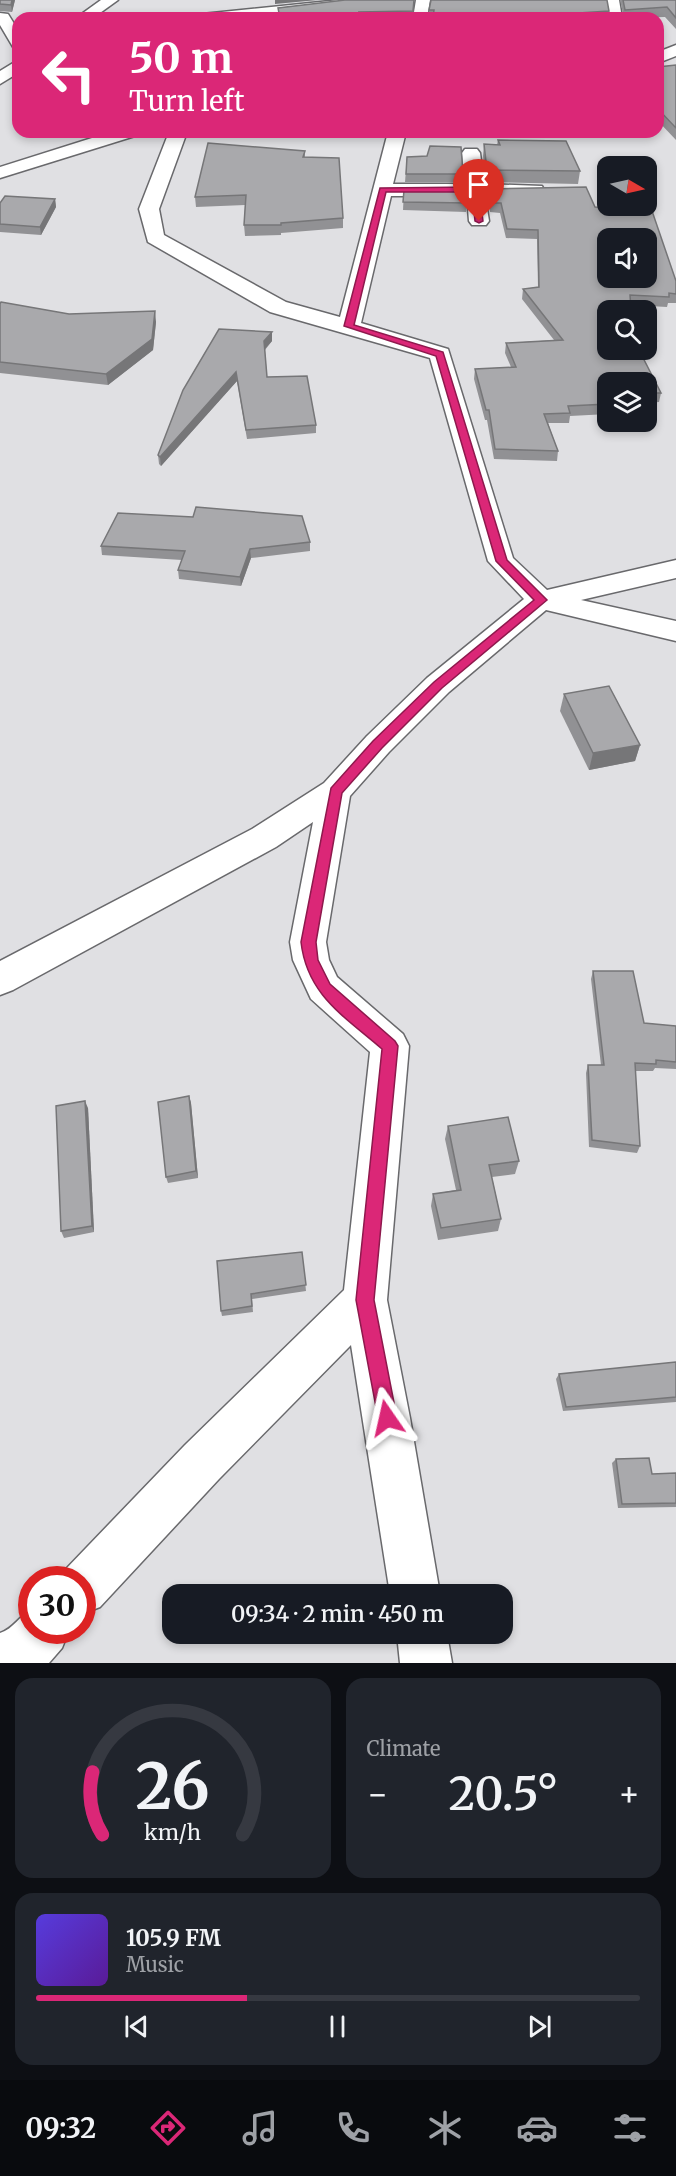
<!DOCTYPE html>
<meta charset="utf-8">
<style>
body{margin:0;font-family:Merriweather,serif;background:#20242c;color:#f1f3f6;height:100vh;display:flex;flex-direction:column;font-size:22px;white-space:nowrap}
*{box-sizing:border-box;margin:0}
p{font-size:20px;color:#9ea1a6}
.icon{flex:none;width:33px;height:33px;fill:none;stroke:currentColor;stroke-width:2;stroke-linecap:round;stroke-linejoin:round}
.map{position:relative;height:1663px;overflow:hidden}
.drawer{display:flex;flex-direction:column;gap:15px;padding:15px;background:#0d0f14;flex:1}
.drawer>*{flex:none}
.guide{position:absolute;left:12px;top:12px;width:652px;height:126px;border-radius:18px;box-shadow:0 3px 9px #0003;background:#db2777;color:#fff;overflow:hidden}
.needle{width:39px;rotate:99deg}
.buttons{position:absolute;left:597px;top:156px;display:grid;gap:12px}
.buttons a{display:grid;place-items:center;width:60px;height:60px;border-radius:12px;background:#171b24;box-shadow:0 3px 9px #0003;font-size:30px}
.speed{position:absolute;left:18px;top:1566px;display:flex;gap:12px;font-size:30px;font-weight:700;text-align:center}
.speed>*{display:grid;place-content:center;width:78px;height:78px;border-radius:50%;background:#171b24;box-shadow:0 3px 9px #0003;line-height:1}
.speed .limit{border:9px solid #d22;background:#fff;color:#111}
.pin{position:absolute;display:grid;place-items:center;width:51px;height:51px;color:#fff;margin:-62px -26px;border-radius:50% 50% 50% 0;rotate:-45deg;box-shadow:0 0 6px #0007}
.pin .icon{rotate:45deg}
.me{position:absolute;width:66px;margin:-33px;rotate:349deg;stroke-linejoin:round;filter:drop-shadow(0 0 4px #0008)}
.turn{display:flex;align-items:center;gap:21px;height:126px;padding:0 18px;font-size:27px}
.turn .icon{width:78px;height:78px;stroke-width:2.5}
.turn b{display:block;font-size:42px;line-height:51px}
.big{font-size:45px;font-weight:600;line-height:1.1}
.drawer .card{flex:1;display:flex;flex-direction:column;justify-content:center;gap:9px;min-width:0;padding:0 21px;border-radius:18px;background:#20242c}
.drawer .dial{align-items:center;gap:0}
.dial svg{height:156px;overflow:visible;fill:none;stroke:#363941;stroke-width:7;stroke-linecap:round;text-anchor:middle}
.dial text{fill:#f1f3f6;stroke:none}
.song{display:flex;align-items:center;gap:18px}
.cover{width:72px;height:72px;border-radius:9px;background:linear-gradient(135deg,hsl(250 70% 55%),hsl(270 70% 35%))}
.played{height:6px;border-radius:3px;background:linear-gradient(90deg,#db2777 35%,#363941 35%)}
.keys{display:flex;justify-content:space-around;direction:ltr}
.heat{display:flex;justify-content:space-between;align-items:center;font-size:33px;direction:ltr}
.drawer .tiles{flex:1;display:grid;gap:15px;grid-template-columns:1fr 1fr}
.card:last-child{grid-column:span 2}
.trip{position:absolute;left:162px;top:1584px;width:351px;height:60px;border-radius:18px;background:#171b24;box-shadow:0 3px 9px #0003;font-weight:600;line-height:60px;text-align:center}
.menu{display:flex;height:96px;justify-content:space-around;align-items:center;background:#090b0e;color:#9ea1a6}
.menu .icon{width:42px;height:42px}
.menu .current{color:#db2777}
.menu b{font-size:27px;color:#f1f3f6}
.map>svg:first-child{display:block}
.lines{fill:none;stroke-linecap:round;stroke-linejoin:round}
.minor-casing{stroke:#69696c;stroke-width:3}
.minor{fill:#fff;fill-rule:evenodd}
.wall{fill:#919194}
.shaded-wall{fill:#767678}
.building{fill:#a9a9ac;stroke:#767678;stroke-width:1.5;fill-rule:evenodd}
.route{fill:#db2777;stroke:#8e194d;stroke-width:1.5}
</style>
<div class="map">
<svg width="676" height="1663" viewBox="0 0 676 1663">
<rect width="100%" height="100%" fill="#e0e0e3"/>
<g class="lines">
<defs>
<g id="minor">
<polygon points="101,0 118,0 93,18 76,18"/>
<path d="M340,0H377L370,4C311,13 254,18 195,18L202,14Z"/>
<polygon points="416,0 430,0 427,18 413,18"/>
<polygon points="605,0 619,0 622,18 608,18"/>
<polygon points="0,13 8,14 18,30 18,49 13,47 0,25"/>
<polygon points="676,45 676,56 658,63 658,52"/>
<polygon points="18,60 18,73 0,84 0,71"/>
<polygon points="111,132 138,132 135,136 0,178 0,167"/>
<polygon points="169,132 187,132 159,209 164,235 286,302 340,317 388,132 406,132 393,184 465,184 462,153 465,149 477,149 480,153 484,184 542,186 544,190 542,194 535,196 485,196 489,221 486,225 472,225 469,221 467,196 391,196 361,323 448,349 513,558 547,590 676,560 676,578 581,600 676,621 676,641 546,610 449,692 389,752 350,796 326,942 329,960 337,977 403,1034 409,1046 387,1300 410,1418 440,1594 390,1594 351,1345 219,1479 100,1607 82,1614 82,1580 61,1580 64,1571 185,1445 344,1290 370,1052 311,999 293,960 290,942 313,822 276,847 13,990 0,995 0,961 252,829 324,783 367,736 427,678 524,599 488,561 430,358 270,312 148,242 139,209"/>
<path d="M32,1610V1630H69L62,1648L49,1663H0V1633C14,1629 19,1615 32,1610Z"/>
<polygon points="397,1634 447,1634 452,1663 400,1663"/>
</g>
</defs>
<!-- minor casing -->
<use href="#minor" class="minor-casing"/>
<!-- minor -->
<use href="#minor" class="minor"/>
</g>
<!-- wall -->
<g class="wall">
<polygon points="0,0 15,0 12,12 0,11"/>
<polygon points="414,0 413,18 278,18 278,8"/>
<polygon points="620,0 676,0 676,29 665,17 624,18"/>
<polygon points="429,10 609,11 608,18 429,18"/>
<polygon points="676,65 676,140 658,121 658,67"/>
<polygon points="498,140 580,171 578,184 486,182 483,156 484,144 497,145"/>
<polygon points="305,151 305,157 343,218 343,228 281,233 281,235 245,236 244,225 245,205 196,207 195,197"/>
<polygon points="407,157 463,174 463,182 405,182"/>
<polygon points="488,189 595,207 676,281 676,303 668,303 667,307 631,305 608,310 661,393 659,402 646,403 646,382 608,382 608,414 570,416 569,423 548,423 558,451 557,461 494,459 487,420 485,420 474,379 475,369 511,367 505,353 506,343 554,340 522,299 523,289 538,287 537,239 506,238 500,213 490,212 488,198"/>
<polygon points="404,190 467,203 466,212 403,210"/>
<polygon points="55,199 56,207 41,235 0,232 0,203"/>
<polygon points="0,304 69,314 156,322 153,350 108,385 0,373"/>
<polygon points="272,332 272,341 265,350 267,377 316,425 316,433 247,439 237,381 161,466 159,464 158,455"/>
<polygon points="310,542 310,551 251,558 241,586 179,579 178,570 182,560 102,555 101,546"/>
<polygon points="564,694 640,745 635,761 589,770 560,711"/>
<polygon points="593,971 644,1023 676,1026 676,1069 655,1068 653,1071 635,1071 640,1146 637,1153 589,1147 586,1073 588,1065 601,1065 591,979"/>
<polygon points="189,1096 191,1103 198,1178 168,1183 166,1177"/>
<polygon points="88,1108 94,1232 64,1238 61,1231"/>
<polygon points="448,1126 519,1161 515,1174 492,1177 501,1219 498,1231 438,1240 431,1206 433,1194 456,1190 445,1139"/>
<polygon points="302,1252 306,1291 252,1299 253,1312 222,1316 221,1311"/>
<polygon points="676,1362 676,1402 563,1411 556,1379 559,1374"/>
<polygon points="616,1459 652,1474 676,1473 676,1507 618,1508 612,1463"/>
</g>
<!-- shaded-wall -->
<g class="shaded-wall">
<polygon points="12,0 15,0 12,12 11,5"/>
<polygon points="275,0 318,0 275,4"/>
<polygon points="55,199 56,207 41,235 40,227"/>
<polygon points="155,311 156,322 153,350 108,385 106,374"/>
<polygon points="272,332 272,341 264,350 264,341"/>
<polygon points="236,372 237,381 161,466 160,457"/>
<polygon points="250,549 251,558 241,586 240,577"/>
<polygon points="640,745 635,761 589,770 593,753"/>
<polygon points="189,1096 191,1103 198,1178 196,1171"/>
<polygon points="85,1101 88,1108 94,1232 92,1226"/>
</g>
<!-- building -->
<g class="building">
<polygon points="0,0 12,0 11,5 0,4"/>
<polygon points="345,0 414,0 413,11 359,12 361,18 280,18 278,8"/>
<polygon points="431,0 607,0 609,11 562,14 568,18 433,18 434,10 429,10"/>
<polygon points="623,0 676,0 676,18 667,7 625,10"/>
<polygon points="94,17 145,17 144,18"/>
<polygon points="676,65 676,128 658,109 658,67"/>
<polygon points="498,140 566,141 580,171 487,170 484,144 500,145"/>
<polygon points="208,143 305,151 303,157 339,158 343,218 281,223 281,225 244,225 246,195 195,197"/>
<polygon points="430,146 461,147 463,174 406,174 407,157 427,156"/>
<path d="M586,187L595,207L651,208L676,281V294L669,293V297L630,295L631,310H608V350H639L661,393H646V382H608V404L568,406L570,413L544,414L558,451L495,449L489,410H486L475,369L516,367L506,343L563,340L523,289L539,287L538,230L507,229L501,203H491L488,189ZM608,238H646V278H608Z"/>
<polygon points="404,190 466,190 467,203 403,202"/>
<polygon points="5,196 55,199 40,227 0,224 0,203"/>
<polygon points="1,302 69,314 155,311 152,339 106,374 0,362 0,304"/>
<polygon points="219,329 272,332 264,341 267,377 307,376 316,425 246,430 236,372 160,457 158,455 183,390"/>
<polygon points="196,507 302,516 310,542 250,549 240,577 178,570 185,551 101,546 118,513 193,517"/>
<polygon points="609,686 640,745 593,753 564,694"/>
<polygon points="593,971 633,971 644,1023 676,1026 676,1062 656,1060 656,1064 635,1063 640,1146 592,1140 588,1065 604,1065"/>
<polygon points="189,1096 196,1171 166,1177 158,1102"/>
<polygon points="85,1101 92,1226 61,1231 56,1106"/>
<polygon points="508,1117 519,1161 489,1165 501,1219 441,1228 433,1194 461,1190 448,1126"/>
<polygon points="302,1252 306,1285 251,1294 252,1306 221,1311 217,1261"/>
<polygon points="676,1362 676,1397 566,1407 559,1374"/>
<polygon points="649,1458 652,1474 676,1473 676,1503 622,1504 616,1459"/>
</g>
<!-- route -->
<path class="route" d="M380,188L475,187L479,190L483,221L479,223L475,221L472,192H386L354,325L443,352L507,560L547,600L442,688L382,748L342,793L316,942L318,960L330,984L395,1041L398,1046L374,1300L397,1418L394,1425L387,1427L381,1425L378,1418L356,1300L382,1049C344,1016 307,995 301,942L331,788L373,741L434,682L534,600L496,561L436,356L344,326Z"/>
</svg>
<div class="buttons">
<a><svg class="needle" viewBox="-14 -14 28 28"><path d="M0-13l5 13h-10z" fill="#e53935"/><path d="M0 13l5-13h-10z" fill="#9ea1a6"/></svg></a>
<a><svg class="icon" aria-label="sound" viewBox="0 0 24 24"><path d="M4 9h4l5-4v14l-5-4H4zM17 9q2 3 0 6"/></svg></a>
<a><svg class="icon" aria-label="search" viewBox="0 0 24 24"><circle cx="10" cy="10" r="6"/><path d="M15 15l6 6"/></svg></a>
<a><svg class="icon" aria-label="layers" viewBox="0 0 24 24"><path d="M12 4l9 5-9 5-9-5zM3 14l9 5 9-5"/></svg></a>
</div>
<div class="speed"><div class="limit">30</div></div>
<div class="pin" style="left:479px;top:221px;background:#d93025"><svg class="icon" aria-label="arrive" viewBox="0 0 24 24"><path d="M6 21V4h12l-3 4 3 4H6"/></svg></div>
<svg class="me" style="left:387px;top:1418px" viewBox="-20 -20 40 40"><path d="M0-17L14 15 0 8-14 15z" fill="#db2777" stroke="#fff" stroke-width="4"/></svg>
<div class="trip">09:34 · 2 min · 450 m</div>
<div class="guide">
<div class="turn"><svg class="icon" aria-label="left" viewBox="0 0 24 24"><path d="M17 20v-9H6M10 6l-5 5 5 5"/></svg><div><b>50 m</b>Turn left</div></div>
</div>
</div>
<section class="drawer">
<div class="tiles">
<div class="card dial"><svg viewBox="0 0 100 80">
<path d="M14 69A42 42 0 1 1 86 69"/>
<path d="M14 69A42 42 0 0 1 9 37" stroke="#db2777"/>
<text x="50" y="56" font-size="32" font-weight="700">26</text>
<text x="50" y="72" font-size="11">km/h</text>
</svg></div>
<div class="card"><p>Climate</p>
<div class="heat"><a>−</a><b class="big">20.5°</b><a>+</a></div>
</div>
<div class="card">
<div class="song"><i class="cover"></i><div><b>105.9 FM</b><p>Music</p></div></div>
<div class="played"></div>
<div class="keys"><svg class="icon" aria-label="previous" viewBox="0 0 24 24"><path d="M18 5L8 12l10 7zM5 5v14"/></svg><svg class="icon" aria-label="pause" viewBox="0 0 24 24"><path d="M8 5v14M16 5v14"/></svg><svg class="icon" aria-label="next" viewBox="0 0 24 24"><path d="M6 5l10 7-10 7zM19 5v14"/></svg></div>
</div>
</div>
</section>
<nav class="menu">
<b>09:32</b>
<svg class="icon current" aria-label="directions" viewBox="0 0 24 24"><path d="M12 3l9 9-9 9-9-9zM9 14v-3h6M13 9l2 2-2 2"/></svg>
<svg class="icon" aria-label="music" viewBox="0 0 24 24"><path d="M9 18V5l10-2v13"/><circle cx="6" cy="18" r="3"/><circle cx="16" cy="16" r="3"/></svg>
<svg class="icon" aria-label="phone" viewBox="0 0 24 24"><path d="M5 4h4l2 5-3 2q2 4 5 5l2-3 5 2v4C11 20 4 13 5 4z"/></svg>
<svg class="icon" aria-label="climate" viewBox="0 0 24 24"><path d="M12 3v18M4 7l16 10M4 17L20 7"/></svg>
<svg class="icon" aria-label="car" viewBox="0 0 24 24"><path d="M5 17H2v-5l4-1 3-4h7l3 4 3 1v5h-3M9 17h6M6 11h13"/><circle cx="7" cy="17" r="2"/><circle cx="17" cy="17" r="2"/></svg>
<svg class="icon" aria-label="filters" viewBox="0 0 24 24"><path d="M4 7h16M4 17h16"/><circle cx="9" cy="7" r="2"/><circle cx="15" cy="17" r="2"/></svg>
</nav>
